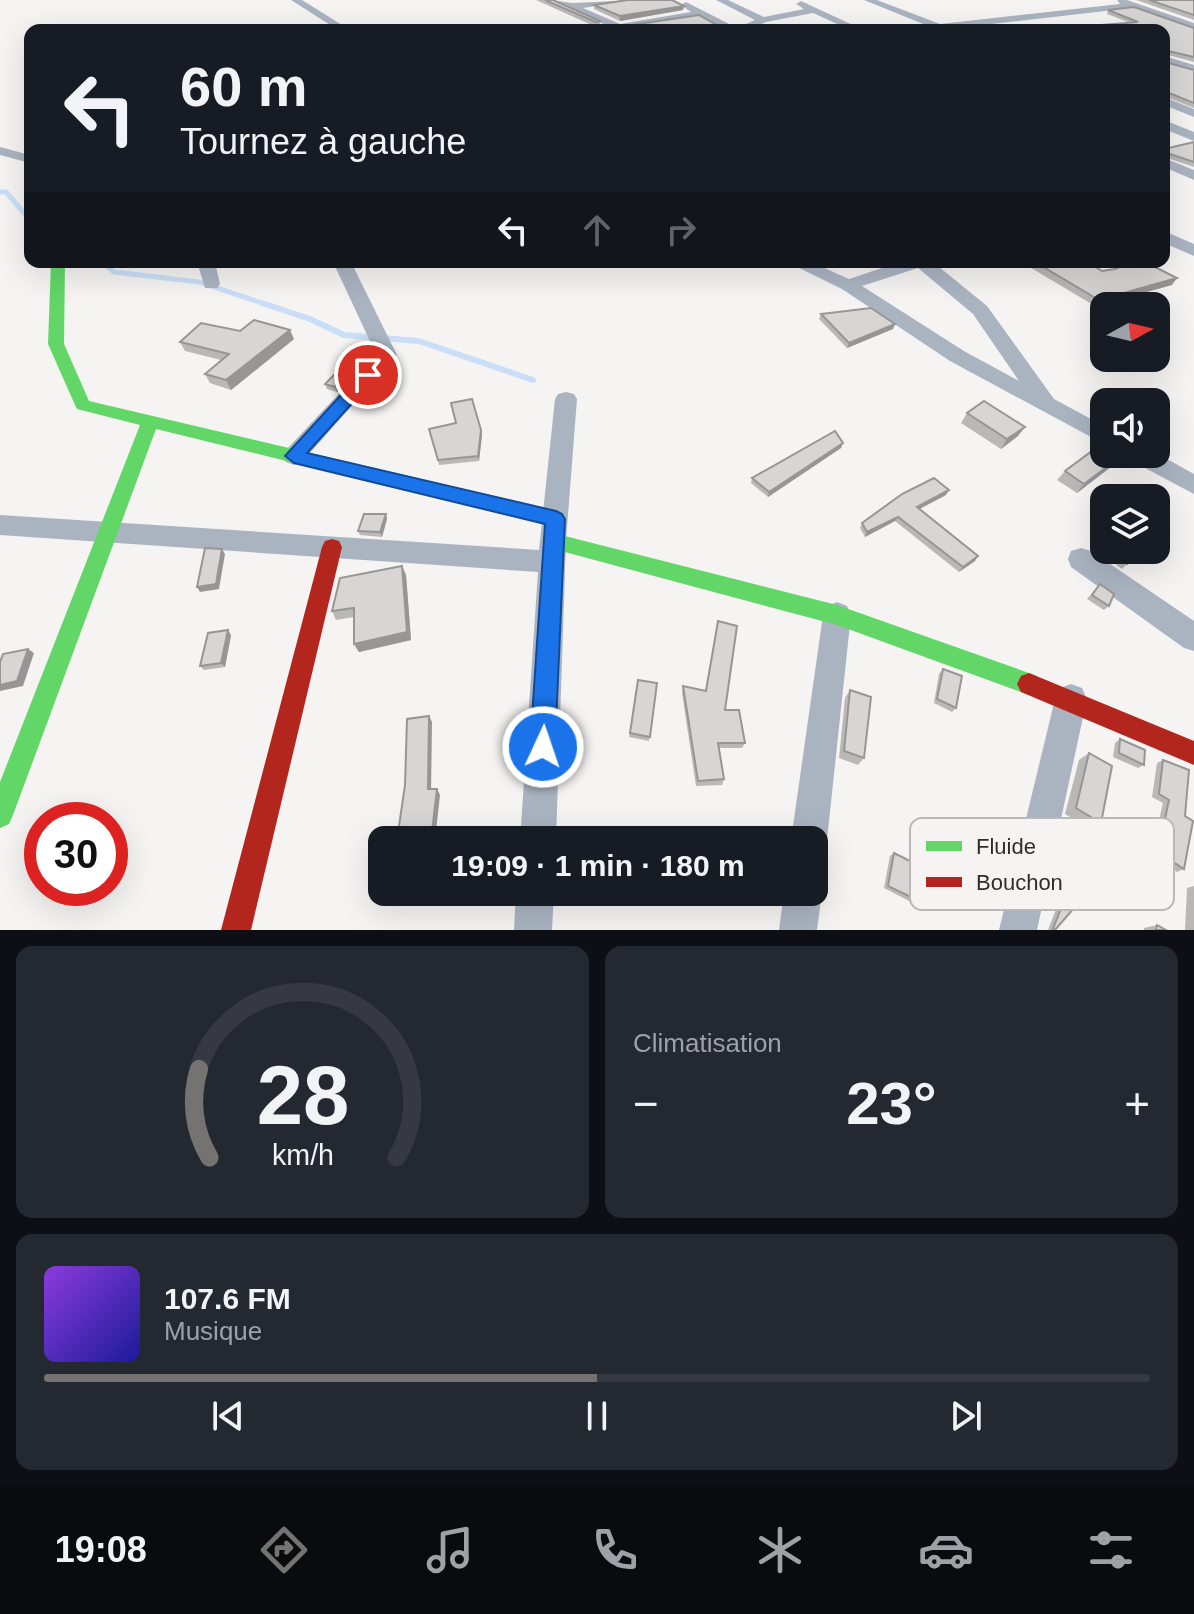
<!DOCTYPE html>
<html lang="fr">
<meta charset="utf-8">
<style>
body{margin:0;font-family:Arial,sans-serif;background:#242831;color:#f1f3f6;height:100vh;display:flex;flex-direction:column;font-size:30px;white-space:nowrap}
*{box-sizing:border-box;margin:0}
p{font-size:26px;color:#9ea1a6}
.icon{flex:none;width:44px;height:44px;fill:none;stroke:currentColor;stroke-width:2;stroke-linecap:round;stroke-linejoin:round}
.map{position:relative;height:930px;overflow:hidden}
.details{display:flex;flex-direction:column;gap:16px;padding:16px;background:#0d0f14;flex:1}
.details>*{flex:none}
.guide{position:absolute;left:24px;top:24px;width:1146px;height:244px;border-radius:16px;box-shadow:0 8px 32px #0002;background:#171b24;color:#f1f3f6;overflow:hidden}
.needle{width:52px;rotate:82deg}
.buttons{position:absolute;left:1090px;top:292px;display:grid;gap:16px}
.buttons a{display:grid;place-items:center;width:80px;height:80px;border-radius:16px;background:#171b24;box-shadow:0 8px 32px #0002;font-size:40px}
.speed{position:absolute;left:24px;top:802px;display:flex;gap:16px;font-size:40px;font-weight:700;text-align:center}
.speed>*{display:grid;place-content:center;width:104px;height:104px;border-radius:50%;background:#171b24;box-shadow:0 8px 32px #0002;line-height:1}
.speed .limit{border:12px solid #d22;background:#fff;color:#111}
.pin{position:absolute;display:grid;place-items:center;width:68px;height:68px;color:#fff;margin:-34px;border:4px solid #fff;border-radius:50%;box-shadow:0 2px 8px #0007}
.me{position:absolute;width:88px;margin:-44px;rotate:3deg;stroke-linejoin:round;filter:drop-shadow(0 0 6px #0008)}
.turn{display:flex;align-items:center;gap:28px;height:168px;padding:0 24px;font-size:36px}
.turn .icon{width:104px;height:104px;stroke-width:2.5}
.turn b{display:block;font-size:56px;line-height:68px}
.lanes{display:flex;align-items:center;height:76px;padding:0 24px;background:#0003;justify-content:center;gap:40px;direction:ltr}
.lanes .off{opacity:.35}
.big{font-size:60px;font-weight:700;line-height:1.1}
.details .widget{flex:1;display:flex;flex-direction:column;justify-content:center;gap:12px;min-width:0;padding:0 28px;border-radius:16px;background:#242831}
.details .dial{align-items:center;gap:0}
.dial svg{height:208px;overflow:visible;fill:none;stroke:#363941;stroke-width:7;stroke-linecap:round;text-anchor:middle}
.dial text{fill:#f1f3f6;stroke:none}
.song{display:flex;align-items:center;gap:24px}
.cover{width:96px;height:96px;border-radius:12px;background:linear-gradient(135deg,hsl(270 70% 55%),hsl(240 70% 35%))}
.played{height:8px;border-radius:4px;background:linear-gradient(90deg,#747372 50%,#363941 50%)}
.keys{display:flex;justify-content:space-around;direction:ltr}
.heat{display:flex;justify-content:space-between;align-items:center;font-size:44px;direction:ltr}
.details .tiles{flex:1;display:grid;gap:16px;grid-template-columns:1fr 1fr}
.widget:last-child{grid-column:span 2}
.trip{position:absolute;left:368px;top:826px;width:460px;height:80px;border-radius:16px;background:#171b24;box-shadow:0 8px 32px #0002;font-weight:700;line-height:80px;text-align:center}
.tab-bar{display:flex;height:128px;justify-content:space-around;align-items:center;background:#090b0e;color:#9ea1a6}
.tab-bar .icon{width:56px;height:56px}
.tab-bar .current{color:#747372}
.tab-bar b{font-size:36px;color:#f1f3f6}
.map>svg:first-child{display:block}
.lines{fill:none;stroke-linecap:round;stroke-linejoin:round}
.stream-far1{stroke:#cbdef7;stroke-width:5}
.stream{stroke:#cbdef7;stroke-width:6}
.street{fill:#aab4c1;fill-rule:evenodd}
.fast{fill:#63d668;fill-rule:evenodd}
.jam{fill:#b3261e;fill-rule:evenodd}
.wall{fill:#bab8b7}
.shaded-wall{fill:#979695}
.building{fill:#d8d6d5;stroke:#979695;stroke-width:2}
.route{fill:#1a73e8;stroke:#114b97;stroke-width:2}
.key{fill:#f7f3f2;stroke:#bbb8b7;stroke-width:2}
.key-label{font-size:22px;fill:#2e2d2d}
</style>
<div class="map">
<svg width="1194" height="930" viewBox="0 0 1194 930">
<rect width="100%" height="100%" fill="#f6f4f3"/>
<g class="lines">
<!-- stream-far1 -->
<g class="stream-far1">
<polyline points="0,192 6,192 30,220"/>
<polyline points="102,262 114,272 199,282 268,305"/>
</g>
<!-- stream -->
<polyline class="stream" points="262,303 310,319 344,335 419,341 533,380"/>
<!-- street -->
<g class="street">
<polygon points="291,0 302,0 350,30 338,30"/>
<polygon points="551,0 572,3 636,0 583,8 620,24 691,12 681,5 686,2 737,28 755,20 716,0 728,0 764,17 804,9 796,4 801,1 855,26 846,28 813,13 766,22 748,30 725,30 699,16 620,30 595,30 608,26"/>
<polygon points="864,0 877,0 940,24 1120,4 1117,0 1127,0 1194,23 1194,29 1132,8 938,30"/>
<polygon points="546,27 551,28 552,30 541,30"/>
<polygon points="1164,56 1194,65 1194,72 1164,63"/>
<polygon points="1164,97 1194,109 1194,117 1164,105"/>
<polygon points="1164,120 1194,132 1194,141 1164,129"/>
<polygon points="0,147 30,155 30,163 0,155"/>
<polygon points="1164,158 1194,170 1194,180 1164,167"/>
<polygon points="1164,231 1194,244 1194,256 1164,243"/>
<polygon points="197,262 215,262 220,284 217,288 205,288"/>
<polygon points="333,262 351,262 397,355 302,462 294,465 286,462 282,456 286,450 376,354"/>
<path d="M787,262H811L849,279L900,262H933L987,306L1054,399L1104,426V444L950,361L842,289ZM918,268L973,314L1019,381L964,351L862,286Z"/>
<polygon points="566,392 574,394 577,399 566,541 556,840 520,840 538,572 0,535 0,515 539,550 555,399 558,394"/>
<polygon points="1156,453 1194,474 1194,494 1130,460 1126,454"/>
<polygon points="1081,548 1091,551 1194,621 1194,651 1184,648 1071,567 1068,559 1071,551"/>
<polygon points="837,602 847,606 851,615 827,840 822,853 814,856 814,840 791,840 823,615 827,606"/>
<polygon points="1071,684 1082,688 1087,699 1037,930 999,930 1055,699 1060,688"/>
<polygon points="814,878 822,892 817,930 779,930 784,892 814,892"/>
<polygon points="516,892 554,892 552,930 514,930"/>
</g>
<!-- fast -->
<g class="fast">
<polygon points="51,262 65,262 64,344 89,401 556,511 563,514 566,519 563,524 556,527 156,429 13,815 9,824 0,828 0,782 140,425 77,409 75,405 48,344"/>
<polygon points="553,533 837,605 1029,673 1037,676 1041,684 1037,692 1029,695 837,625 546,547 543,541 546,535"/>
</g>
<!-- jam -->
<g class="jam">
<polygon points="332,539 339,541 342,547 251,930 221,930 322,547 325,541"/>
<polygon points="1029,673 1194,741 1194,765 1021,692 1017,684 1021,676"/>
</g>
</g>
<!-- wall -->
<g class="wall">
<polygon points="536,0 553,0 600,21 600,25 596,27"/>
<polygon points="1136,0 1194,0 1194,20"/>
<polygon points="676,2 684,6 683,10 620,21 594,9 594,5"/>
<polygon points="1108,10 1194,28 1194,62 1165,54 1165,62 1194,70 1194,108 1164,96 1164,30 1128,22 1107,14"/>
<polygon points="1194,142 1194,167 1164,157 1164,149"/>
<polygon points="1021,262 1088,262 1102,271 1172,285 1095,306"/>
<polygon points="821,314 895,324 893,329 847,348 819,319"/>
<polygon points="240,331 294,339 231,390 210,383 205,374 221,360 185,351 180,342"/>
<polygon points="350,370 352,375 337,392 327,389 325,384"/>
<polygon points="967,413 1018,436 1001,449 961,423"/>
<polygon points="429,429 482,435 479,461 439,465"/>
<polygon points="841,448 768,497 751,483 752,478"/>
<polygon points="1116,463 1077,493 1057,480 1065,471"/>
<polygon points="946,495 920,509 978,556 975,561 959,572 895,521 865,537 860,528 862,523"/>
<polygon points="387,519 382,537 360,535 358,531"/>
<polygon points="1124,551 1127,564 1122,569 1114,563"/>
<polygon points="402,566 406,575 411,640 359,652 354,644 354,617 336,620 332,611"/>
<polygon points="1100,584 1109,606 1104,610 1087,599"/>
<polygon points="718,621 725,710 745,743 742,748 719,748 724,779 722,785 696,786 682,693 683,686 705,691"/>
<polygon points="231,635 225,667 204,670 200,666"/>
<polygon points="943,669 956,708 952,712 934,703 939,674"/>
<polygon points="638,680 657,683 649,741 629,737"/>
<polygon points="850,690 864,758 858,765 839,758 845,698"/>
<polygon points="1120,739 1144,765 1138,768 1113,757 1115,743"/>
<polygon points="1089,753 1101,823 1090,829 1065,814 1079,760"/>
<polygon points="1163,760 1185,816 1184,869 1177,872 1151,855 1163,803 1152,797 1157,763"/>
<polygon points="894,853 917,900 913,903 884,888 890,856"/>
<polygon points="1077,867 1056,930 1048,930 1071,870"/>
<polygon points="1194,886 1194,930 1185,930 1187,888"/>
<polygon points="1157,925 1166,930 1144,930 1144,928"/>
</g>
<!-- shaded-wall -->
<g class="shaded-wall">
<polygon points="684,6 683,10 620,21 620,16"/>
<polygon points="1177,278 1172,285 1095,306 1099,300"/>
<polygon points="895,324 893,329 847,348 849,343"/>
<polygon points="290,330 294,339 231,390 226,380"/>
<polygon points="350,370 352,375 337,392 335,387"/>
<polygon points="379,378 380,383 365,400 363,395"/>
<polygon points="1025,427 1018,436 1001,449 1007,439"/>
<polygon points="481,430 482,435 479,461 478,456"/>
<polygon points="843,443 841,448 768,497 769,492"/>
<polygon points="1124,454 1116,463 1077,493 1084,484"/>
<polygon points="949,490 946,495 915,511 917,507"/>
<polygon points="386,514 387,519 382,537 380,532"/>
<polygon points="898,517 895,521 865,537 867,532"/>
<polygon points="222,549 225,554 219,589 200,592 197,587"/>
<polygon points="978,556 975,561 959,572 963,567"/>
<polygon points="402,566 406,575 411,640 359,652 354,644"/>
<polygon points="228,630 231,635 225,667 221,663"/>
<polygon points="28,649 34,653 23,686 0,691 0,685"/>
<polygon points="429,716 432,722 431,795 428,789"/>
<polygon points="437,789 440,795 435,840 431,840"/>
</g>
<!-- building -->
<g class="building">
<polygon points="545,0 553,0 600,21 596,22"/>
<polygon points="628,0 672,0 684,6 620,16 594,5"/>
<polygon points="1149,0 1194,0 1194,15"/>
<polygon points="1134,7 1194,28 1194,57 1164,50 1165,62 1194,70 1194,103 1164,91 1164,30 1039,30 1138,22 1108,10"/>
<polygon points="699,15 722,28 715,30 598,30"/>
<polygon points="1194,142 1194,162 1164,152 1164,149"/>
<polygon points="1035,262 1088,262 1102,271 1115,269 1131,262 1145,262 1177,278 1099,300"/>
<polygon points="871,308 895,324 849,343 821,314"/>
<polygon points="254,320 290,330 226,380 205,374 229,354 180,342 201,323 240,331"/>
<polygon points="341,368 350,370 335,387 325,384"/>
<polygon points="375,377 379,378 363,395 360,394"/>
<polygon points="472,399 481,430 478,456 438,460 429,429 456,423 451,403"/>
<polygon points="984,401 1025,427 1007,439 967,413"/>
<polygon points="835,431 843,443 769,492 752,478"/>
<polygon points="1104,442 1104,454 1124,454 1084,484 1065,471"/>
<polygon points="934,478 949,490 917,507 978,556 963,567 898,517 867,532 862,523 902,494"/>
<polygon points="364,514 386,514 380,532 358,531"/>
<polygon points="205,548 222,549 216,584 197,587"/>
<polygon points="1124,551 1131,556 1127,564 1119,558"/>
<polygon points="402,566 407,632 354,644 354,608 332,611 340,578"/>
<polygon points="1100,584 1114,594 1109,606 1092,595"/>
<polygon points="718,621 737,626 725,710 739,710 745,743 718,743 724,779 698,781 683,686 706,691"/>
<polygon points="228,630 221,663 200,666 208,633"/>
<polygon points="28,649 17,681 0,685 0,662 3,654"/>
<polygon points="943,669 962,676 956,708 937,699"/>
<polygon points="638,680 657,683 650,737 630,733"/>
<polygon points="850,690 871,697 864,758 844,751"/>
<polygon points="429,716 428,789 437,789 431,840 397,840 405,785 407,719"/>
<polygon points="1120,739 1145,750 1144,765 1119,753"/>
<polygon points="1089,753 1112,766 1101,823 1076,808"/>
<polygon points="1163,760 1189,770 1185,816 1193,821 1184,869 1158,852 1169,800 1159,794"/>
<polygon points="894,853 922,867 917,900 888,886"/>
<polygon points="1077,867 1094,885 1055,930 1053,929"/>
<polygon points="1157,925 1166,930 1156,930"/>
</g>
<!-- route -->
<polygon class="route" points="368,370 374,371 374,379 307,453 556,511 562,514 565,519 555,747 552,756 543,760 534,756 530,747 545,524 294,463 285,456 363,371"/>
<!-- legend -->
<rect x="910" y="818" width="264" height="92" rx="12" class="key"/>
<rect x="926" y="841" width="36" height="10" fill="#63d668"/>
<rect x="926" y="877" width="36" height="10" fill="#b3261e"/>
<g class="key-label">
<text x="976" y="854">Fluide</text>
<text x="976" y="890">Bouchon</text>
</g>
</svg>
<div class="buttons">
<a><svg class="needle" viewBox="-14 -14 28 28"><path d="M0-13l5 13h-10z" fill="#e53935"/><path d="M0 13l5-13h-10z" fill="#9ea1a6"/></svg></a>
<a><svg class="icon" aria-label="sound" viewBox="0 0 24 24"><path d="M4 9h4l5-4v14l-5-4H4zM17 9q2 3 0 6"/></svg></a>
<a><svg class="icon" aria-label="layers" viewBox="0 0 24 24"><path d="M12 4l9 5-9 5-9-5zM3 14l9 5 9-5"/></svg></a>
</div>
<div class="speed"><div class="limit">30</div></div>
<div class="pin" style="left:368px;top:375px;background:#d93025"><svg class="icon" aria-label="arrive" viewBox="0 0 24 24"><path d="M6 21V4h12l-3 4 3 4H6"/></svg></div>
<svg class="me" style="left:543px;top:747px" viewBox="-20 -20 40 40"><circle r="17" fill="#1a73e8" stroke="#fff" stroke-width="3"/><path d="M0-11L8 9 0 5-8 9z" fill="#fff"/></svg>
<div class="trip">19:09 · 1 min · 180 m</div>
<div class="guide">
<div class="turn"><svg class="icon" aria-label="left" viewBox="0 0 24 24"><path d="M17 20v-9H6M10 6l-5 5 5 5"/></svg><div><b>60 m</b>Tournez à gauche</div></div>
<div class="lanes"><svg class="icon" aria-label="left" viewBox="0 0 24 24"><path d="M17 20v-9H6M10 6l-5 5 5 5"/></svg><svg class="icon off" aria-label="ahead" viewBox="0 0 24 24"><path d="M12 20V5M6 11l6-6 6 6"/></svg><svg class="icon off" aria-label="right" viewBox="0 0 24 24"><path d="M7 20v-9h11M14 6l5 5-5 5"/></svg></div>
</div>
</div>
<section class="details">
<div class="tiles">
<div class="widget dial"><svg viewBox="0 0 100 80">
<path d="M14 69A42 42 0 1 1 86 69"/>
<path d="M14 69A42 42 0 0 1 10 35" stroke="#747372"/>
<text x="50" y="56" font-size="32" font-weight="700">28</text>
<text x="50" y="72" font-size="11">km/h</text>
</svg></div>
<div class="widget"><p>Climatisation</p>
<div class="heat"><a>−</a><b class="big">23°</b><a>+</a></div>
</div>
<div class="widget">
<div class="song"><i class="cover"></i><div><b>107.6 FM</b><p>Musique</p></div></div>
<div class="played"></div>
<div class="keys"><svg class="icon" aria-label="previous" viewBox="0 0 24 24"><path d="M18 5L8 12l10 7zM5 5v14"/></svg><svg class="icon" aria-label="pause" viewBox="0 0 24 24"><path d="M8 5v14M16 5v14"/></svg><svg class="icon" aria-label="next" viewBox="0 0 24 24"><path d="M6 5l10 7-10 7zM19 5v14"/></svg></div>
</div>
</div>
</section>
<nav class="tab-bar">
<b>19:08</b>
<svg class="icon current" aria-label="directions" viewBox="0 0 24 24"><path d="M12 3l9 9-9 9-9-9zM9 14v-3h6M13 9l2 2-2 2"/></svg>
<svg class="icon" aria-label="music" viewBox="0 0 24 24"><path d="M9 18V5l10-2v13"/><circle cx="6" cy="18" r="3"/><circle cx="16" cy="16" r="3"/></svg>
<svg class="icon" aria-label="phone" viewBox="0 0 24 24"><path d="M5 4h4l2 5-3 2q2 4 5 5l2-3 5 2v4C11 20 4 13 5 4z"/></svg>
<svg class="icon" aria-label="climate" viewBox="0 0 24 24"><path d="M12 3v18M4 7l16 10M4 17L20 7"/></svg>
<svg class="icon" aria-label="car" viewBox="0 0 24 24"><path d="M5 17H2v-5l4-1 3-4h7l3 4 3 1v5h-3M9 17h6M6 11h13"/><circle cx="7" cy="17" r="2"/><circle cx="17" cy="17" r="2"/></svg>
<svg class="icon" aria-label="filters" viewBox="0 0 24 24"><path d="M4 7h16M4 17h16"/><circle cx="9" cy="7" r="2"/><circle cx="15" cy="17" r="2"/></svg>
</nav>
